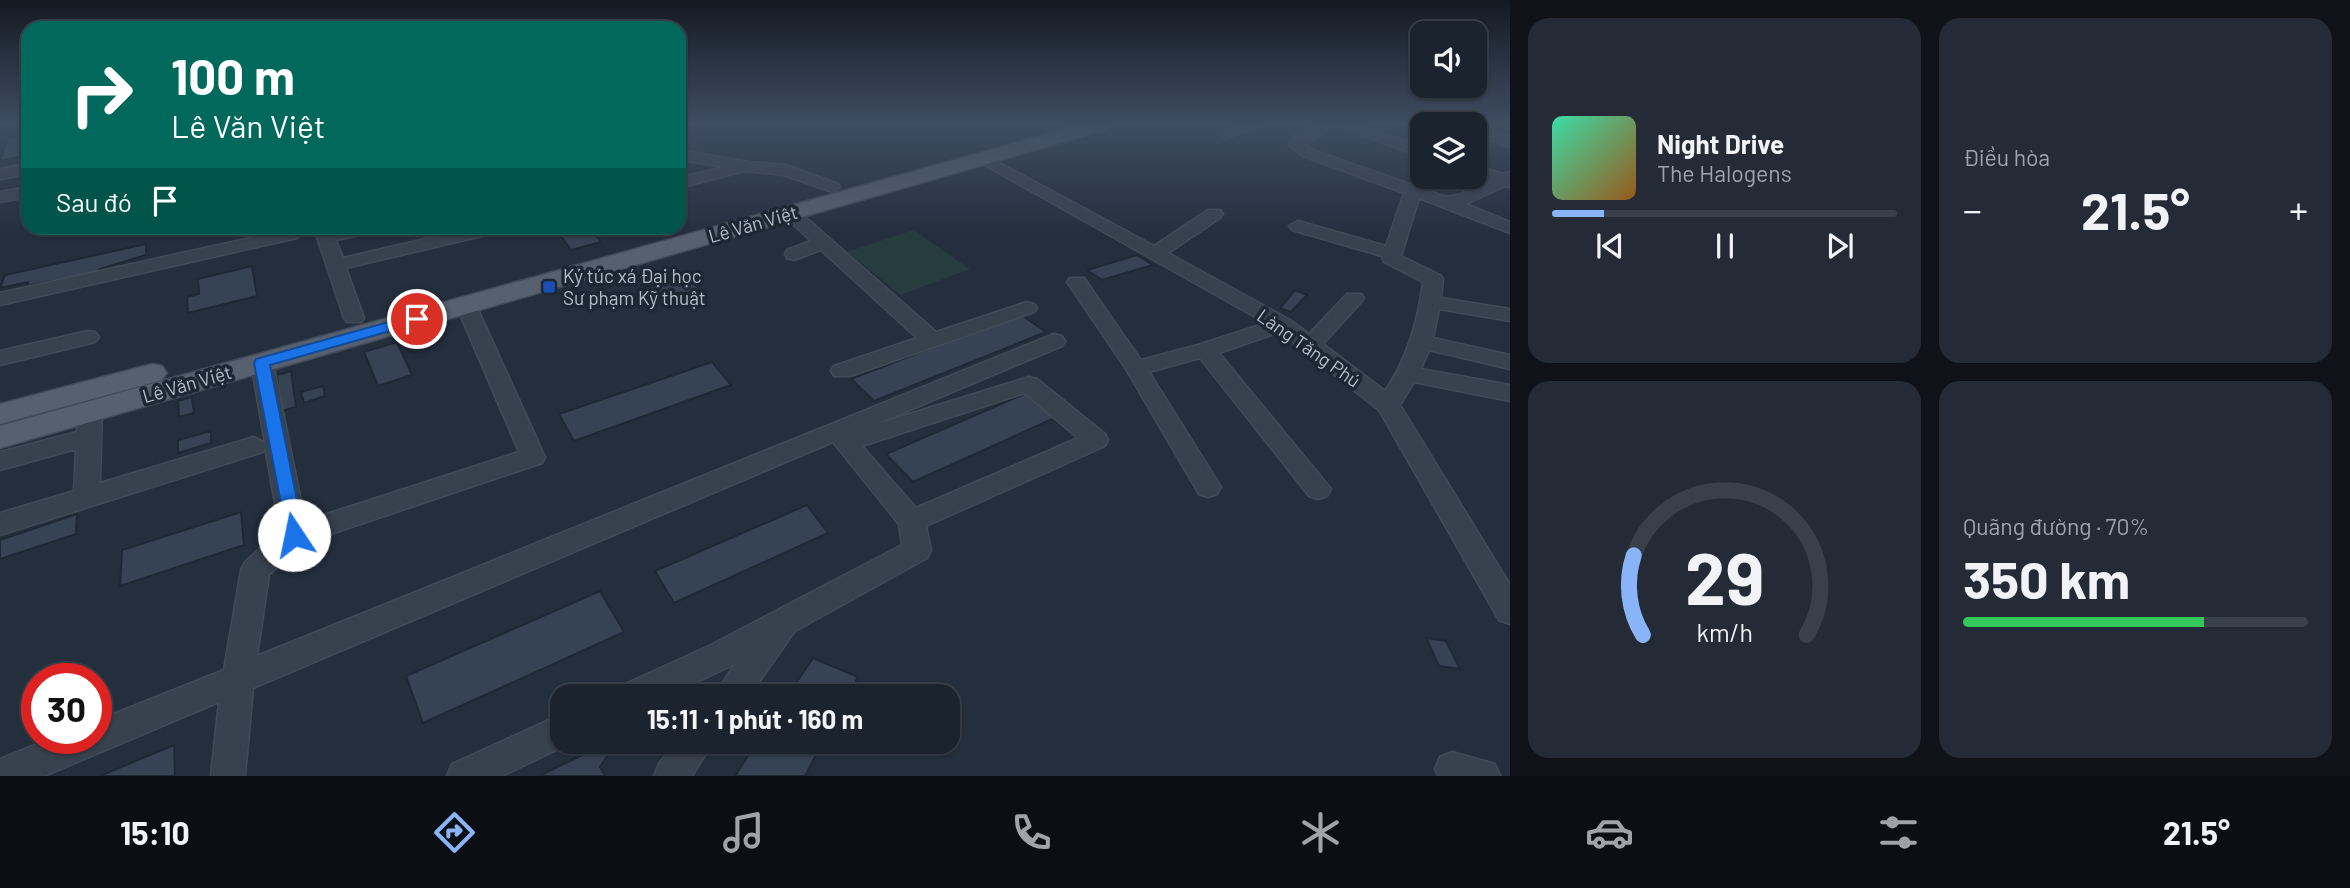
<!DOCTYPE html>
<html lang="vi">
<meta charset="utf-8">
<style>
body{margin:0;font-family:Barlow,sans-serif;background:#242b36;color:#f1f3f6;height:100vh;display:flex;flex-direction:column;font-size:26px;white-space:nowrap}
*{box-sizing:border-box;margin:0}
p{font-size:23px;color:#a0a4aa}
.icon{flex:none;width:38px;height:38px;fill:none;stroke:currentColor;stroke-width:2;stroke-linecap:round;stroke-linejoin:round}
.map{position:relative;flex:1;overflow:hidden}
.side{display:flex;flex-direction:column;gap:18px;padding:18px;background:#0f1319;width:840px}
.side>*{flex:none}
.guide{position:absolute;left:21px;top:21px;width:665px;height:214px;border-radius:21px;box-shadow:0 2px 5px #0004,0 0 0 2px #39404a;background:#00695c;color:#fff;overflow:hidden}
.fabs{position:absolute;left:1410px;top:21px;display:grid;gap:14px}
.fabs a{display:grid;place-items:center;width:77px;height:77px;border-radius:14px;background:#1b232e;box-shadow:0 2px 5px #0004,0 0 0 2px #39404a;font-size:35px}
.speed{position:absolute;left:21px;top:663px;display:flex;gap:14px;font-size:35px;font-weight:700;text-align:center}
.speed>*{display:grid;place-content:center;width:91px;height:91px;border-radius:50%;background:#1b232e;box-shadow:0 2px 5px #0004,0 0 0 2px #39404a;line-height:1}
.speed .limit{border:10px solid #d22;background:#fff;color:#111}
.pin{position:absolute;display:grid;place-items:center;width:60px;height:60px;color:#fff;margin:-30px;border:4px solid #fff;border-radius:50%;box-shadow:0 2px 7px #0007}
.me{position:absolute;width:77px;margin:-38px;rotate:349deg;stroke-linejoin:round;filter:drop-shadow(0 0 5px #0008)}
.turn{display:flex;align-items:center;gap:24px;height:147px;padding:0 35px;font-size:32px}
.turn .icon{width:91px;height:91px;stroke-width:2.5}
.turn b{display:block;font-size:49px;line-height:60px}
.then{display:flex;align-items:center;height:66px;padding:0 35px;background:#0003;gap:14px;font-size:26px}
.big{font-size:52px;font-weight:700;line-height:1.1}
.side .widget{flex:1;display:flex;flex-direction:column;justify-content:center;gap:10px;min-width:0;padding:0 24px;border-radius:21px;background:#242b36}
.side .dial{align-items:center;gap:0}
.dial svg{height:182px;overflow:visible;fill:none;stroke:#39404a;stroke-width:7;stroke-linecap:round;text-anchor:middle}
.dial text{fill:#f1f3f6;stroke:none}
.song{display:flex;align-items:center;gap:21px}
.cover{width:84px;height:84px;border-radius:10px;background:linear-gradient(135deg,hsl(160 70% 55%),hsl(30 70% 35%))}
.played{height:7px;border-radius:4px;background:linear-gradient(90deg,#8ab4f8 15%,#39404a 15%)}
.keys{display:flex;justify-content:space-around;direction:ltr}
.heat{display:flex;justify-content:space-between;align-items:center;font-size:38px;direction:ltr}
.charge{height:10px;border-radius:5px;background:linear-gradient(90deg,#34c759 70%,#39404a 0)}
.side .tiles{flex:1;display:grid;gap:18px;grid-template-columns:repeat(2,1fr)}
.trip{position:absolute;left:550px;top:684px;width:410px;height:70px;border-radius:21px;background:#1b232e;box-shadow:0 2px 5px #0004,0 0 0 2px #39404a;font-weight:700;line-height:70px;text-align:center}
.tab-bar{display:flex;height:112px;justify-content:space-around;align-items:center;background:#0b0e12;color:#a0a4aa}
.tab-bar .icon{width:49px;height:49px}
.tab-bar .on{color:#8ab4f8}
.tab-bar b{font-size:32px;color:#f1f3f6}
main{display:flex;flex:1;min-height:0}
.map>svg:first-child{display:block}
.green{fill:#263c3f}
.building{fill:#364354;stroke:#1f2835;stroke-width:2}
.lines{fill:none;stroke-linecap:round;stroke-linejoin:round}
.minor-casing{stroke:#414a57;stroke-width:3}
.major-casing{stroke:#414a57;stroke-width:3}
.minor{fill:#38414e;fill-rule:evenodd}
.major{fill:#56606e;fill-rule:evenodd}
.route{fill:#1a73e8;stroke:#114b97;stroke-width:2}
.transit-dot{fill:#1a4fb4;stroke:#1d2633;stroke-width:2.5}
.labels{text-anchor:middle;stroke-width:7;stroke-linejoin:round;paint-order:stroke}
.street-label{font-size:19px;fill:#b4bcc9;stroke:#1d2633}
.poi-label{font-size:19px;fill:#b4bcc9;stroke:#1d2633;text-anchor:start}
</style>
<main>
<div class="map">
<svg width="1510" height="776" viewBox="0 0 1510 776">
<rect width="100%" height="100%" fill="#242f3e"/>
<!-- green -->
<polygon class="green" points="913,230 970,269 901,295 847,252"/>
<!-- building -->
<g class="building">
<polygon points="28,135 20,157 0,161 7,138"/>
<polygon points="555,228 590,228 601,242 571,250"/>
<polygon points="146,244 146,255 100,269 99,273 52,284 52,281 27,286 28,282 0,288 5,275"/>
<polygon points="1137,255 1153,265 1102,280 1087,270"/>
<polygon points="252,266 257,296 188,313 187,297 199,294 198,279"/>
<polygon points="689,276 700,290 656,303 645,288"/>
<polygon points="1295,290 1307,295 1291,312 1280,308"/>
<polygon points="1020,314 1046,332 874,401 851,379"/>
<polygon points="397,342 412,375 378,386 364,352"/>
<polygon points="712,362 731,385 574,441 559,414"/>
<polygon points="291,371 296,407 281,411 277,375"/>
<polygon points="323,386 325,396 304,403 301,392"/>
<polygon points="1029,392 1059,416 913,482 886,454"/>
<polygon points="192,397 194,413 179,417 178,401"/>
<polygon points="211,431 211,443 178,453 178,440"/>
<polygon points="807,505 828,533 674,603 655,571"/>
<polygon points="241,512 244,545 120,586 122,550"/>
<polygon points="77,514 76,534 0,559 0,540"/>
<polygon points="600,591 624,632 423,723 406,676"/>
<polygon points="1426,638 1446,641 1460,669 1439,666"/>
<polygon points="813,658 858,677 848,696 787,696"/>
<polygon points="757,742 823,742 805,776 735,776"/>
<polygon points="174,745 175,776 100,776"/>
<polygon points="603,745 608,755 600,767 605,776 539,776"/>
</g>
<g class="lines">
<defs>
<g id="minor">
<polygon points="1241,125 1262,125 1225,139 1218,135"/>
<path d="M1317,125H1356L1423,147V157L1336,126L1305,144L1313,150L1446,197L1458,195L1490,180L1475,175V165L1503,174L1510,172V187L1505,186L1466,204L1510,222V233L1419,198L1401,256L1440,275L1443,279L1441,298L1510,309V321L1439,309L1433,338L1510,355V369L1429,350L1421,369L1510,385V401L1414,382L1400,405L1510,585V624L1499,620L1379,410L1280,332L1219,353L1331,489L1327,496L1318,499L1309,496L1200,358L1149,372L1221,487L1217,494L1208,497L1199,494L1126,369L1067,282L1070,278H1084L1141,360L1198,345L1266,323L974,159L982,154L987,156L1154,246L1208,210H1220L1223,214L1220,218L1168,253L1290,320L1309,334L1347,294H1361L1364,298L1361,302L1323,344L1385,391C1408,358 1418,321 1423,282L1384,262L1382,256L1292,230L1289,226L1298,221L1386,246L1404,193L1303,156L1289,145L1293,136Z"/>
<polygon points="1475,127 1510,137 1510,147 1475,136"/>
<polygon points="679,150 748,162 786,165 838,184 840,187 832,192 784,175 744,171 679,188 679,178 724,167 679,160"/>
<polygon points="28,164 28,174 0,179 0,169"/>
<polygon points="28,187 28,197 0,202 0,192"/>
<polygon points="790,208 796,209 936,332 1027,302 1034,304 1037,308 1034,312 850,376 834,376 831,371 834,366 917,338 821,250 794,260 787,258 785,254 787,250 811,241 781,213"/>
<polygon points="314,228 332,228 333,230 376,228 373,232 336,240 343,258 472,228 502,228 499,232 346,268 364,318 361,322 347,322 344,318"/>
<polygon points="291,229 297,230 300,234 297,238 0,305 0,293"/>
<path d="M466,299L473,301L476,305L545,457L542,463L304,543L269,575L257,656L1054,334L1062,336L1065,341L1062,346L874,425L1029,377L1037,379L1105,434L1108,440L1105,446L926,526L931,550L927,558L795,631L749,696H714L735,664L667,696H618L623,685L709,646L902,545L899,524L833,442L253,688L245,776H211L219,702L44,776H0V759L52,738H96V721L224,670L241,570L245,562L280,531L265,447L263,452L0,535V513L74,491L76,449L0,470V452L77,432L78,412L82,406L90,404L98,406L102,412L100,483L254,437L265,443L251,363L254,358H270L273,363L305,521L519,452L456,305L459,301ZM1025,393L1078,438L916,508L862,446Z"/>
<polygon points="88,331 95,332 99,337 95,342 0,365 0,351"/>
<polygon points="562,714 562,742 573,742 502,776 447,776 452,764"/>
<polygon points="675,742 713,742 692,776 654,776 659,764"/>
<polygon points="1452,752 1495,764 1500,776 1438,776 1435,769 1440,757"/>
</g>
<g id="major">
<polygon points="1080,125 1110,125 1108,129 0,448 0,426"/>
<polygon points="152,364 162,366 167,373 162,380 0,424 0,404"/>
</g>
</defs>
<!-- minor casing -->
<use href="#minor" class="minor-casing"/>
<!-- major casing -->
<use href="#major" class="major-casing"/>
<!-- minor -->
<use href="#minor" class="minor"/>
<!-- major -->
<use href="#major" class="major"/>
</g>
<!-- sky -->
<linearGradient id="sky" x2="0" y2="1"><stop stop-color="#141a22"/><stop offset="0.53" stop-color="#3f4d63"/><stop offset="1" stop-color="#3f4d63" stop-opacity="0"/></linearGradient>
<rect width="1510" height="234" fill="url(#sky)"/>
<!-- route -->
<polygon class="route" points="417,314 422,316 424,319 422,322 270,365 304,535 301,540 294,542 288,540 254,363 256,359"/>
<!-- markers -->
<rect class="transit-dot" x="542" y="280" width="14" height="14" rx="3.5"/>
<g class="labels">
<!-- street labels -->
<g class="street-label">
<text transform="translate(753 224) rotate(-16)" y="7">Lê Văn Việt</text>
<text transform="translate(1309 348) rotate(35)" y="7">Làng Tăng Phú</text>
<text transform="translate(187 384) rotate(-16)" y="7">Lê Văn Việt</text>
</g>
<!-- poi labels -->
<g class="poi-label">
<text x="563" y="283">Ký túc xá Đại học<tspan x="563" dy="22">Sư phạm Kỹ thuật</tspan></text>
</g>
</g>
</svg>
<div class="fabs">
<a><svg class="icon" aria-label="sound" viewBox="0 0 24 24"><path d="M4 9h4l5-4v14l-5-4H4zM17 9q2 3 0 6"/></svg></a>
<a><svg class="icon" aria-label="layers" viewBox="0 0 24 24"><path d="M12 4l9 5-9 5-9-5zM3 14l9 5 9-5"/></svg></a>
</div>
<div class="speed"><div class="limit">30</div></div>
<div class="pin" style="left:417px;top:319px;background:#d93025"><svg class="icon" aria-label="arrive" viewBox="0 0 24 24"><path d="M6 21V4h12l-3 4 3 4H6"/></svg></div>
<svg class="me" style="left:294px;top:535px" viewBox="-20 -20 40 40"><circle r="19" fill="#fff"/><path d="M0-13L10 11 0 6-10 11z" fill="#1a73e8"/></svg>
<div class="trip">15:11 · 1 phút · 160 m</div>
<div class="guide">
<div class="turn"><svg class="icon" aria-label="right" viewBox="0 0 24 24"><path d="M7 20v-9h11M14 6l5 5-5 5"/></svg><div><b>100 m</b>Lê Văn Việt</div></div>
<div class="then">Sau đó<svg class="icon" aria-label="arrive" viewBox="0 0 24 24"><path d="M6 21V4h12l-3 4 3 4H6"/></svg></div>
</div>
</div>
<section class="side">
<div class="tiles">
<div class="widget">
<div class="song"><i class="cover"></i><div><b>Night Drive</b><p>The Halogens</p></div></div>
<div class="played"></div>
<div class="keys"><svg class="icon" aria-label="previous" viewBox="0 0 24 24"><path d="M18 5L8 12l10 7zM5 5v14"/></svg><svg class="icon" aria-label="pause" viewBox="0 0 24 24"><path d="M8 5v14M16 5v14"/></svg><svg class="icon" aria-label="next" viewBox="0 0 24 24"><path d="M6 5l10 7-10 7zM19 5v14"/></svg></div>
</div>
<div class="widget"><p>Điều hòa</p>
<div class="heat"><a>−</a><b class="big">21.5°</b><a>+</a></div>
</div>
<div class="widget dial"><svg viewBox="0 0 100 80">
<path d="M14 69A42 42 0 1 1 86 69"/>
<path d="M14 69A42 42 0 0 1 10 34" stroke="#8ab4f8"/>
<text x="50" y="56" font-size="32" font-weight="700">29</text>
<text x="50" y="72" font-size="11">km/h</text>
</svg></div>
<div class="widget"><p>Quãng đường · 70%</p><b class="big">350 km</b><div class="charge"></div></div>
</div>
</section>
</main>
<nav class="tab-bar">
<b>15:10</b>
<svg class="icon on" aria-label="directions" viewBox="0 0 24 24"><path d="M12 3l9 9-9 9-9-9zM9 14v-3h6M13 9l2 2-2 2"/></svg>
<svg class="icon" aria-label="music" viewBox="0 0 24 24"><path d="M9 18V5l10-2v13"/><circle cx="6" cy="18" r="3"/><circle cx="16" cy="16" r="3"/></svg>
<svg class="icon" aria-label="phone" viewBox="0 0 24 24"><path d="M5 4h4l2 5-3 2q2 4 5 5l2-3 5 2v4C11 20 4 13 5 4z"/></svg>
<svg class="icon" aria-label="climate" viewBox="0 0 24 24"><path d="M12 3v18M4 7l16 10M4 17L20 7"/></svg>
<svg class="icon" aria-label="car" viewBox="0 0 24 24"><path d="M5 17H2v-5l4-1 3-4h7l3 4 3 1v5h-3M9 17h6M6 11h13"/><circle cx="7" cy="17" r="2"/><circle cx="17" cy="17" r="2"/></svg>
<svg class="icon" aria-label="filters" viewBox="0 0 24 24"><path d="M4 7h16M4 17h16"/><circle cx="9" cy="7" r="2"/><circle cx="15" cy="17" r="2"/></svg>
<b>21.5°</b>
</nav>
